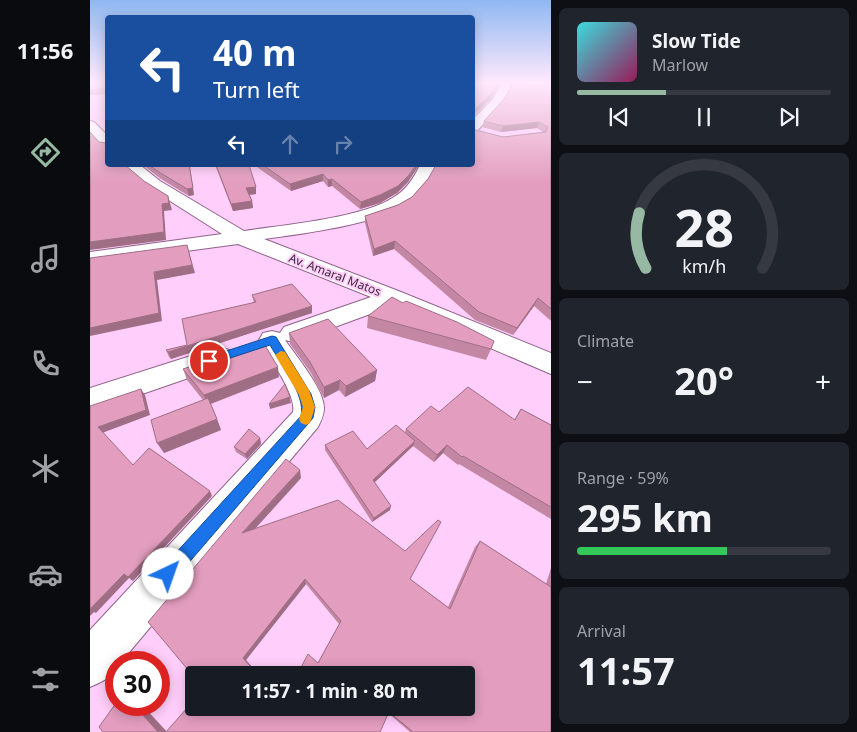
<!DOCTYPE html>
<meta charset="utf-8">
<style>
body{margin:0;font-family:"Noto Sans",sans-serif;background:#20242c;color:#f1f3f6;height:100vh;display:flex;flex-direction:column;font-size:19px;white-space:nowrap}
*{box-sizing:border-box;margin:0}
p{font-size:16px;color:#9ea1a6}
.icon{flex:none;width:28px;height:28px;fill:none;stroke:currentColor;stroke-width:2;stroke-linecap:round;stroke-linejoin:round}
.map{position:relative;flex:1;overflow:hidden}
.drawer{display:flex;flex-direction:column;gap:8px;padding:8px;background:#0d0f14;width:306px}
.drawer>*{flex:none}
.banner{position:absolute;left:15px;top:15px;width:370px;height:152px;border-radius:5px;box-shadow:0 2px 12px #0003;background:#1a4fa0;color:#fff;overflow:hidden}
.speed{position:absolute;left:15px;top:651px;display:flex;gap:10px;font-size:25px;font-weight:700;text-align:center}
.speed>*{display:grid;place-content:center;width:65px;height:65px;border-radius:50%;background:#171b24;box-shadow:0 2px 12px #0003;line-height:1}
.speed .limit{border:8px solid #d22;background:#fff;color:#111}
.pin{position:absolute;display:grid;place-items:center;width:42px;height:42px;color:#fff;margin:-21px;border:2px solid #fff;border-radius:50%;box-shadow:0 1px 5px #0007}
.me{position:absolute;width:55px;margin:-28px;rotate:42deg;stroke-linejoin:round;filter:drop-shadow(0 0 4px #0008)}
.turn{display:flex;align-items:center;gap:18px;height:105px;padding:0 25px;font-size:22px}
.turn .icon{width:65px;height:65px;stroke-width:2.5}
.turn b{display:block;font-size:35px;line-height:42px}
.lanes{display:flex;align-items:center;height:48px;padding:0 25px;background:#0003;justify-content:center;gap:25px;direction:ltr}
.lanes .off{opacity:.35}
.big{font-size:38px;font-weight:700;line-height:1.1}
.drawer .tile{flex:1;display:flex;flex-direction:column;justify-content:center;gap:8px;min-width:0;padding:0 18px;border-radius:8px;background:#20242c}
.drawer .dial{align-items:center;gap:0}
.dial svg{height:130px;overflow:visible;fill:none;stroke:#363941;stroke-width:7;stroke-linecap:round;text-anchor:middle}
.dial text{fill:#f1f3f6;stroke:none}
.song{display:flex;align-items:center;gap:15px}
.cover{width:60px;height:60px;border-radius:8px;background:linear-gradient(135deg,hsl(180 70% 55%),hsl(330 70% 35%))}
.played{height:5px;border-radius:2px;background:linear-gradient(90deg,#97b8a2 35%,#363941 35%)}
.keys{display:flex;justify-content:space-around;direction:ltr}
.heat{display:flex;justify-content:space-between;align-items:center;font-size:28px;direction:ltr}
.charge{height:8px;border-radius:4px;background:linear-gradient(90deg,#34c759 59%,#363941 0)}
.trip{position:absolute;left:95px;top:666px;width:290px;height:50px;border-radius:5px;background:#171b24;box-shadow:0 2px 12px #0003;font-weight:700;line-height:50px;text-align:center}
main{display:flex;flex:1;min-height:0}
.dock{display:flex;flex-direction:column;width:90px;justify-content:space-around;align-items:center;background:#090b0e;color:#9ea1a6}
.dock .icon{width:35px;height:35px}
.dock .active{color:#97b8a2}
.dock b{font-size:22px;color:#f1f3f6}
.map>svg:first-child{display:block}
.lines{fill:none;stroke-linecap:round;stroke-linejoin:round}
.minor-casing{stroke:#8e638a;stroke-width:2}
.minor{fill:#fff;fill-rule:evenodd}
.wall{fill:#c387a3}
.shaded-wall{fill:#9f6e85}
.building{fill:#e39dbe;stroke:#9f6e85}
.route{fill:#1a73e8;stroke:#114b97}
.slow{fill:#f59e0b}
.labels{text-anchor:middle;stroke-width:4;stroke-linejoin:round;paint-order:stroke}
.far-street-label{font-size:12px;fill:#3a2838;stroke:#ffcefa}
</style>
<main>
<nav class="dock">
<b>11:56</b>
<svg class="icon active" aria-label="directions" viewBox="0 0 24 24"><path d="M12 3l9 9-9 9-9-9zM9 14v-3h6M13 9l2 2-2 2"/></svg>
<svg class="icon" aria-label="music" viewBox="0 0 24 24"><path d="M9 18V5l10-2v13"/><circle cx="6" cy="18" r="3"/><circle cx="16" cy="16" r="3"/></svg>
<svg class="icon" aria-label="phone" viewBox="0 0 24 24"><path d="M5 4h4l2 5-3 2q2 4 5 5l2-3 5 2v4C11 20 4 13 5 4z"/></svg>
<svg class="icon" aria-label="climate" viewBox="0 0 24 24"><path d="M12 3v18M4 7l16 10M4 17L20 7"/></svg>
<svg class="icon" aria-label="car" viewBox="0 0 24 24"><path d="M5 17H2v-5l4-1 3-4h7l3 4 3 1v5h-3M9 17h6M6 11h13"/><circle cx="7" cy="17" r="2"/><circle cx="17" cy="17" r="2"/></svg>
<svg class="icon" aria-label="filters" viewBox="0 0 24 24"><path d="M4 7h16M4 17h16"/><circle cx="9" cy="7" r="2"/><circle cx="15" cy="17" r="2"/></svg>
</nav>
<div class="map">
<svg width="461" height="732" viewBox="0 0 461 732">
<rect width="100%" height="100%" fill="#ffcefa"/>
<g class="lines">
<defs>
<g id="minor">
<polygon points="413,82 423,82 411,104 387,131 382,132 382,120 402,100"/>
<polygon points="0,121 4,122 18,136 18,148 13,147 0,133"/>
<path d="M32,165H50L70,181L154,231C193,225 273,218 304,197C316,190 324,178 330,165H346C340,179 331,193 319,203C291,224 210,234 174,239L311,292L461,353V374L302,306L212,339L203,342L195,340C206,356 234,389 234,408C234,415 231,421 228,427L31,662H26C26,677 11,682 0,687V630L203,412C207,395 178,356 169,340L173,333L182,331L190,333L194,327L281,297L148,244L0,264V252L132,234L58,187Z"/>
<polygon points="129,347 139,350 142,357 139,364 0,412 0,388"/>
</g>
</defs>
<!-- minor casing -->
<use href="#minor" class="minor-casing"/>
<!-- minor -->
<use href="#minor" class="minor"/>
</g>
<!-- wall -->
<g class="wall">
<polygon points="461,82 461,321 444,306 423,335 385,320 304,249 283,256 275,223 275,216 308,205 322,197 338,179 413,137 453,132 447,128 411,132 392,127 394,121"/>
<polygon points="53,165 100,165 104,195 99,196 71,179"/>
<polygon points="125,165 159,165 166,187 166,194 160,195 162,201 163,208 143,211"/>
<polygon points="164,165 329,165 318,182 307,193 290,203 270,209 242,186 238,187 233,181 201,191"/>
<polygon points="162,295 222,306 222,313 81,359 79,357 76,350 97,345 164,303"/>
<polygon points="278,316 401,349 396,360 277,328"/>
<polygon points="199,333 287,370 285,381 255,397 249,390 234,398 221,373 200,344"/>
<polygon points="93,369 189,377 121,404 131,430 74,453 113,400 97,380"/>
<polygon points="431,409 461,425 461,519 369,464 368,465 353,453 344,462 323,446 284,482 300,510 282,522 235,450 235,445 277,449 315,432 316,429 349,412 424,420"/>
<polygon points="170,438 171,444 157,459 146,452 144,447"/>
<polygon points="211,478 164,529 320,579 358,607 385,547 390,541 456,584 461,568 461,732 320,732 298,713 290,732 13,732 52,705 77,732 104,700 376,708 228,663 249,624 216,584 156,660 169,675 104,675 58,622"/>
</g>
<!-- shaded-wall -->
<g class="shaded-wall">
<polygon points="409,82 411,82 401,99 382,117 382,112"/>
<polygon points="18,88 18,94 0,95 0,90"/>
<polygon points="449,122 447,128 411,132 413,126"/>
<polygon points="99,165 104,195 99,196 97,189"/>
<polygon points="326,165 329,165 318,182 307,193 290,203 270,209 271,202"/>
<polygon points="233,174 233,181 201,191 200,184"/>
<polygon points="242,179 242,186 238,187 238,180"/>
<polygon points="166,187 166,194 157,195 156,188"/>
<polygon points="78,196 82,210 74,211 76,240 0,250 0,242 72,204"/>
<polygon points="162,201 163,208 143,211 141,204"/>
<polygon points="305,241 304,249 283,256 284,249"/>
<polygon points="97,245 105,273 67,280 72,321 0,336 0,328"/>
<polygon points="448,298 444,306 423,335 427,328"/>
<polygon points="222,306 222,313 81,359 78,352"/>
<polygon points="188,367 189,377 117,405 114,395"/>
<polygon points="287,370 285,381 255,397 256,386"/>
<polygon points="250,380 249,390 234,398 234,387"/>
<polygon points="51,389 55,395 60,415 12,433 8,427"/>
<polygon points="200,397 201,403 180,409 179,404"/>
<polygon points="127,419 131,430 74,453 67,443"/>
<polygon points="170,438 171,444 157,459 155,454"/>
<polygon points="325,441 323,446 282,485 283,480"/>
<polygon points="357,445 353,453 344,462 347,455"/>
<polygon points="210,470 211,478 155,540 152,533"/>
<polygon points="120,491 122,496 43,581 39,578 6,613 4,612 0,616 0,609 34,574"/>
<polygon points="301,506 300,510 282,522 284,518"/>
<polygon points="215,579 216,584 156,660 169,675 168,675 153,658"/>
<polygon points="44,705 52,705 77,732 68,732"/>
</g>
<!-- building -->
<g class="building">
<polygon points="0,82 18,82 18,88 0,90"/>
<polygon points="382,82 409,82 402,93 382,112"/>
<polygon points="424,82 461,82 461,309 448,298 427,328 389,312 305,241 284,249 275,216 308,205 322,197 338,179 346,165 382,165 382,129 413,137 456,132 458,127 449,122 413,126 394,121 414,99"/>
<polygon points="17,128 18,128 18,165 35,165 54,181 78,196 79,203 72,204 74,232 0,242 0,132 9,142 17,143"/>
<polygon points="59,165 99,165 103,188 97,189 69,172"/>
<polygon points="126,165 159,165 166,187 156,188 162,201 141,204"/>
<polygon points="173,165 326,165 319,175 308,186 290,195 271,202 242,179 238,180 233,174 200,184"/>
<polygon points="97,245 102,265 64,272 69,313 0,328 0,258"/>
<polygon points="202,284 222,306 78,352 76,350 97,345 92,319 166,302 162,295"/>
<polygon points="302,297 313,303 316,301 367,322 404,341 401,349 278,316"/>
<polygon points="238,319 287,370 256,386 250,380 234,387 220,362 199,333"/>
<polygon points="173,342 188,367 114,395 93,369"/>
<polygon points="195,384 200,397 179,404"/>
<polygon points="378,387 425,420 431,409 461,425 461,507 373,456 372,457 357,445 347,455 316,429 341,406 349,412"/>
<polygon points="51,389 56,410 8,427 43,465 59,448 120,491 38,577 34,574 0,609 0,406"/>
<polygon points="118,398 127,419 67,443 61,420"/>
<polygon points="306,425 325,441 283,480 301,506 284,518 235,445 263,431 277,449"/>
<polygon points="159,429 170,438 155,454 144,447"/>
<polygon points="196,459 210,470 152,533 248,500 315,551 348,520 351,522 320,579 360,609 390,541 461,587 461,732 323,732 299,712 290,732 76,732 104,700 104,708 376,708 376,675 207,675 218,654 228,663 251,621 215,579 153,658 168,675 104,675 104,677 58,622"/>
<polygon points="26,703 26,705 44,705 68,732 13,732 9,727"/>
</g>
<!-- sky -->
<linearGradient id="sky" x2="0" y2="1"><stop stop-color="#8fb8f1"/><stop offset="0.45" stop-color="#ffe9fd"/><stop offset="1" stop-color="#ffe9fd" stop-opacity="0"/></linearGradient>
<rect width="461" height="184" fill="url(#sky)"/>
<!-- route -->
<path class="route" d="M182,336L186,337L221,394L225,407L223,418L84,580L78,583L72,580L70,574L72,568L211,416C216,395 190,363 180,345L119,365L113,361L115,358Z"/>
<!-- slow -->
<polygon class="slow" points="191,351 195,352 219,390 225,407 220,423 216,425 211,423 209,419 213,407 209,395 185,355"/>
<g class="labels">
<!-- far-street labels -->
<g class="far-street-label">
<text transform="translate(245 275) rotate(21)" y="4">Av. Amaral Matos</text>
</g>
</g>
</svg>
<div class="speed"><div class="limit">30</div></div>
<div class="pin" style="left:119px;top:361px;background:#d93025"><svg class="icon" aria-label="arrive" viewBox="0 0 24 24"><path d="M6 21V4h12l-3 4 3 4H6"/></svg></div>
<svg class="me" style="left:78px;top:574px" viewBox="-20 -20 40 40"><circle r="19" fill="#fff"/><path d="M0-13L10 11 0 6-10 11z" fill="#1a73e8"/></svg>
<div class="trip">11:57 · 1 min · 80 m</div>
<div class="banner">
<div class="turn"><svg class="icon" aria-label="left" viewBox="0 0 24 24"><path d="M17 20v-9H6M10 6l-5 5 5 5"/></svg><div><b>40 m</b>Turn left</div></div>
<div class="lanes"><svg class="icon" aria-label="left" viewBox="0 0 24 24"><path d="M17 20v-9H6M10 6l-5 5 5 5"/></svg><svg class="icon off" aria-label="ahead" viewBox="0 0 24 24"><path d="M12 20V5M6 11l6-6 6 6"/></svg><svg class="icon off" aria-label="right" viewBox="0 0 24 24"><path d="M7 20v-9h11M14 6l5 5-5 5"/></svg></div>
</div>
</div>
<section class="drawer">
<div class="tile">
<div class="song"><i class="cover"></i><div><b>Slow Tide</b><p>Marlow</p></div></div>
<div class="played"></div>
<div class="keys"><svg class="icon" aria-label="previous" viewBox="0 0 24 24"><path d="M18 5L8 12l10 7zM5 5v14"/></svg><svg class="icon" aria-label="pause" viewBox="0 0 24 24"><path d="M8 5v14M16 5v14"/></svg><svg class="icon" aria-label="next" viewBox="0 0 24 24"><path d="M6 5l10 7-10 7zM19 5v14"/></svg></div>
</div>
<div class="tile dial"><svg viewBox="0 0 100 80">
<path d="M14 69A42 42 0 1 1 86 69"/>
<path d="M14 69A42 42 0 0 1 10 35" stroke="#97b8a2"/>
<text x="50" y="56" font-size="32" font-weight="700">28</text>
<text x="50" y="72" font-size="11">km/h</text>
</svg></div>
<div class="tile"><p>Climate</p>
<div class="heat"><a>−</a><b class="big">20°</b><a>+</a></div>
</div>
<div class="tile"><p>Range · 59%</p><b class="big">295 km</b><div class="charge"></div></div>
<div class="tile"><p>Arrival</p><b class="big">11:57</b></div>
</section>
</main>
